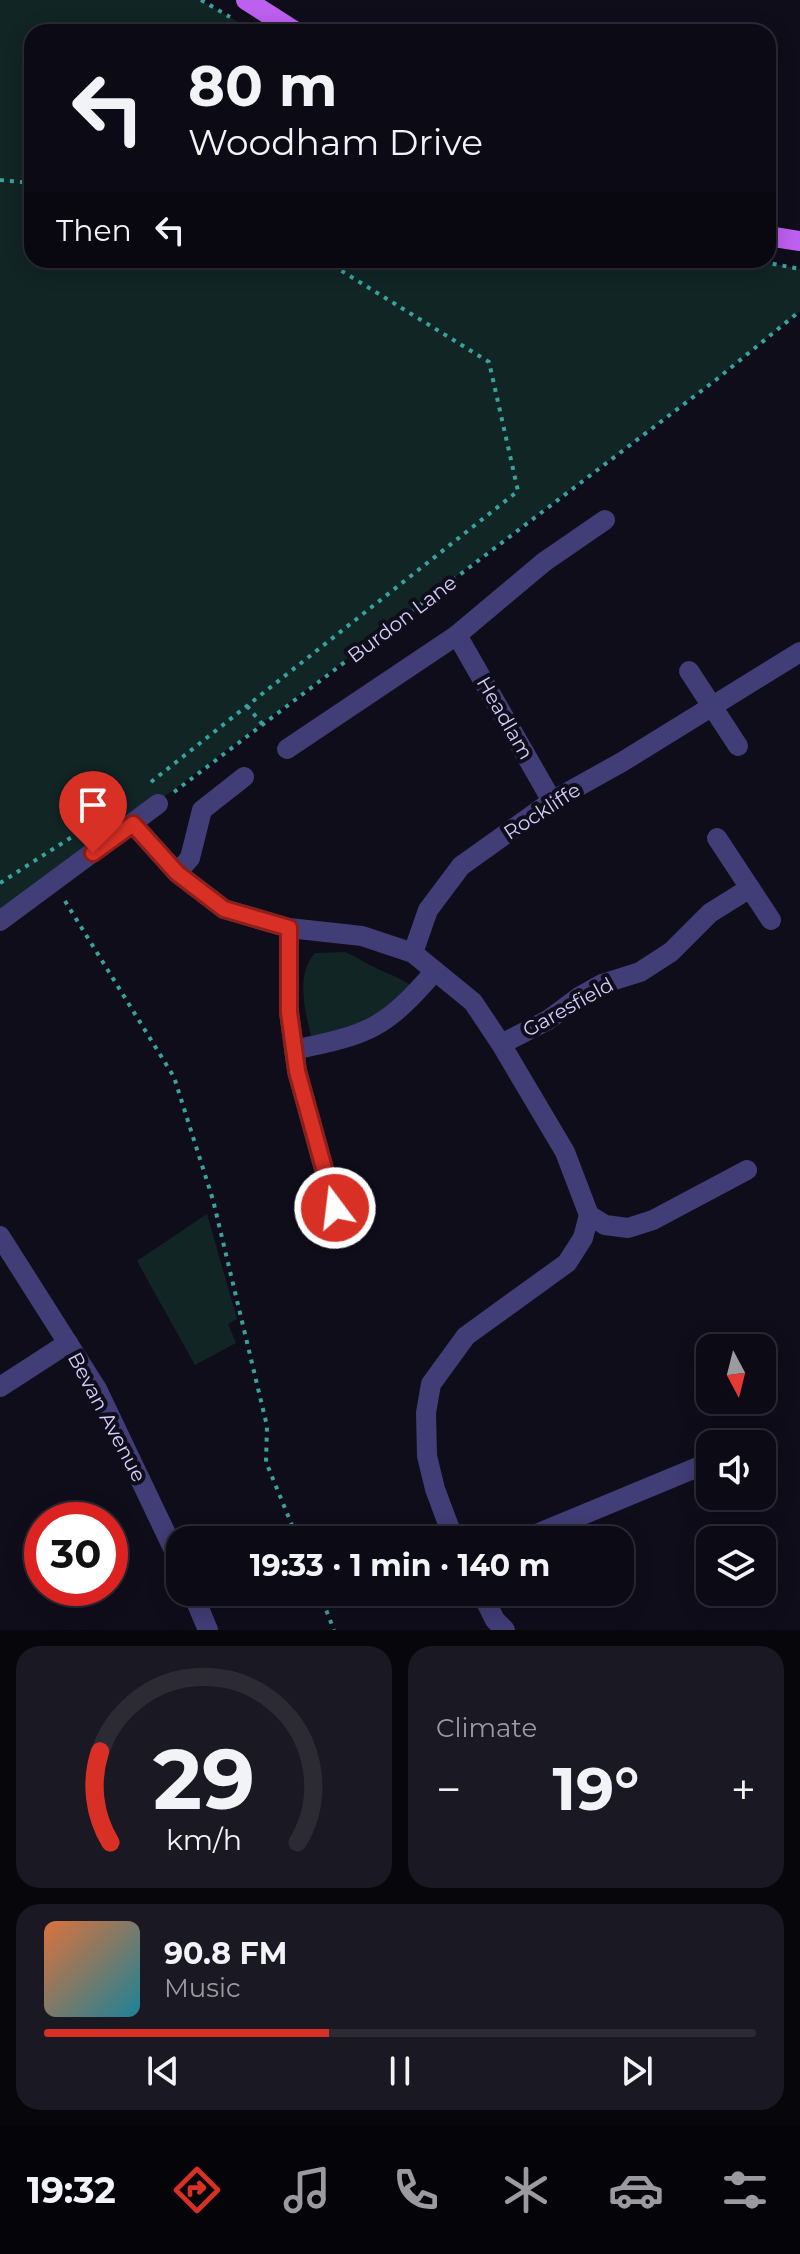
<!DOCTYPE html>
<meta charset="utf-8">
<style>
body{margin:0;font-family:Montserrat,sans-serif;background:#1a1822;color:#f1f3f6;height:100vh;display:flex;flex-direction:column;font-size:30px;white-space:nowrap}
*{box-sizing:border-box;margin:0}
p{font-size:26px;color:#9a9aa0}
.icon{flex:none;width:44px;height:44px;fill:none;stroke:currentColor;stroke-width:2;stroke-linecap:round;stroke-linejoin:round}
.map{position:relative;height:1630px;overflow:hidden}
.side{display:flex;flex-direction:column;gap:16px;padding:16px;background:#07060b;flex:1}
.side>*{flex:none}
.hud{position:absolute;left:24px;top:24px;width:752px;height:244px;border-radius:24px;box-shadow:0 4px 20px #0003,0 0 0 2px #2c2b34;background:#0c0a14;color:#f1f3f6;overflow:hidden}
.needle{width:52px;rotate:173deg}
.controls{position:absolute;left:696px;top:1334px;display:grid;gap:16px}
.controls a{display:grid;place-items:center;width:80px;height:80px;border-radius:16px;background:#0c0a14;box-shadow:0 4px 20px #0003,0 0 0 2px #2c2b34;font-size:40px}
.speed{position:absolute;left:24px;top:1502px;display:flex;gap:16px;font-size:40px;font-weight:700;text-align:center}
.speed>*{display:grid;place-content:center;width:104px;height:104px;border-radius:50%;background:#0c0a14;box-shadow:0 4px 20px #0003,0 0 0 2px #2c2b34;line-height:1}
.speed .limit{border:12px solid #d22;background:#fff;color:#111}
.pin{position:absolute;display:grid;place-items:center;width:68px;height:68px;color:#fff;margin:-82px -34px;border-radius:50% 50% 50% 0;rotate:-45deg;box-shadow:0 0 8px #0007}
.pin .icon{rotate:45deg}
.me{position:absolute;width:88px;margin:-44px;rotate:345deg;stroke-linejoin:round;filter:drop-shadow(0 0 6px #0008)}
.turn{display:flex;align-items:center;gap:28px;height:168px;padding:0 32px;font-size:36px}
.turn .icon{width:104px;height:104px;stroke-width:2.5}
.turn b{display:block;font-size:56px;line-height:68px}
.then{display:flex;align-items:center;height:76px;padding:0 32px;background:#0003;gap:16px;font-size:30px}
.big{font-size:60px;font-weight:700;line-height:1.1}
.side .widget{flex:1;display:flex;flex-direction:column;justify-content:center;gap:12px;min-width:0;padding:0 28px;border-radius:24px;background:#1a1822}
.side .dial{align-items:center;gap:0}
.dial svg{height:208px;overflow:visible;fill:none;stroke:#2c2b34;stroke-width:7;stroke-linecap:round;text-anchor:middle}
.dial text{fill:#f1f3f6;stroke:none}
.song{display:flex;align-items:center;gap:24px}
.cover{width:96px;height:96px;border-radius:12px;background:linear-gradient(135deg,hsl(20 70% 55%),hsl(190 70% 35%))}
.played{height:8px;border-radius:4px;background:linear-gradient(90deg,#d93025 40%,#2c2b34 40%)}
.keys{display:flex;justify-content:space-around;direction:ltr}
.heat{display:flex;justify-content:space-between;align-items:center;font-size:44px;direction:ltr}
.side .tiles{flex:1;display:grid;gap:16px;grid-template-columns:1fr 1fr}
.widget:last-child{grid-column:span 2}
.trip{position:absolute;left:166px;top:1526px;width:468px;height:80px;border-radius:24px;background:#0c0a14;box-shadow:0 4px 20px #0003,0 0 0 2px #2c2b34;font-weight:700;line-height:80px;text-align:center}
.dock{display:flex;height:128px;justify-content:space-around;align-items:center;background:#050408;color:#9a9aa0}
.dock .icon{width:56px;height:56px}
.dock .on{color:#d93025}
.dock b{font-size:36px;color:#f1f3f6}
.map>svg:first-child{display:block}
.green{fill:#112525}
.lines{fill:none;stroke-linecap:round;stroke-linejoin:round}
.path{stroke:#38a29f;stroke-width:4;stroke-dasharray:4 6;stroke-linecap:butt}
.minor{stroke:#413d76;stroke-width:20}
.major{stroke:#bd5fef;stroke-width:20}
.route-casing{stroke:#8d1f18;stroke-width:20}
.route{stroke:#d93025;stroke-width:14}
.labels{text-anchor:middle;stroke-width:8;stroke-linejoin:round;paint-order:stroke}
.street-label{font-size:20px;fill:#d3cdfa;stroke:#100d1b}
</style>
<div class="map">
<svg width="800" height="1630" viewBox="0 0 800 1630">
<rect width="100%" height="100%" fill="#100d1b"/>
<!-- green -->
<g class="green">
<polygon points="0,0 201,0 255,32 32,32 32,260 753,260 800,269 800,311 717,379 0,921"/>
<path d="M345,952C356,956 364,963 374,967C387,974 398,976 410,985C375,1022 358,1025 312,1039C305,1012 295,976 315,953Z"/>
<polygon points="207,1214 237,1319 228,1324 236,1343 195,1365 137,1261"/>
</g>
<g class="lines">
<!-- path -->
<g class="path">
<polyline points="201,0 230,17"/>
<polyline points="0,180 32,183"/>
<polyline points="753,260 800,269"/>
<polyline points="247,706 263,725"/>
<polyline points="151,782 518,491 489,362 324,260"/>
<polyline points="174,792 717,379 800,311"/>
<polyline points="0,883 75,835"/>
<polyline points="65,901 174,1077 213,1200 267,1426 266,1462 298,1540"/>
<polyline points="319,1592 334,1630"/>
</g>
<!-- minor -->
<g class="minor">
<polyline points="457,635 552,801"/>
<polyline points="689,671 738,746"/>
<polyline points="287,749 457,635 544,562 605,520"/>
<polyline points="133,824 177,873 224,909 289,928 362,936 413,953 473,1002 501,1044 565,1152 589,1215 605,1225 628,1228 653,1220 747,1170"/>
<polyline points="717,838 771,920"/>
<polyline points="177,873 190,858 202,810 244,777"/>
<polyline points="0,921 158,804"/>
<polyline points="289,928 289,1012 297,1071 342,1235"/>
<polyline points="413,953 428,910 461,866 552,801 622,762 800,652"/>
<polyline points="501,1044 548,1020 579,997 602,984 640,972 671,952 710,913 750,888"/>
<path d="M294,1050C369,1034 384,1030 435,971"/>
<polyline points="0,1236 97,1389 180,1563"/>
<polyline points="0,1387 68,1343"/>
<polyline points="754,1444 759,1442"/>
<polyline points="454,1540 435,1489 427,1456 426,1413 431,1384 466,1336 567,1263 583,1238 589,1215"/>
<polyline points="522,1540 710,1462"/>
<polyline points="192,1592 208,1630"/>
<polyline points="481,1592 495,1620 505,1630"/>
</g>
<!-- major -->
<g class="major">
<polyline points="246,0 296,32"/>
<polyline points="768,236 800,241"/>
</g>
</g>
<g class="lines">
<defs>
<polyline id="route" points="93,853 133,824 177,873 224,909 289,928 289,1012 297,1071 335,1208"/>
</defs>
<!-- route casing -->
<use href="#route" class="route-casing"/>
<!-- route -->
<use href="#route" class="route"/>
</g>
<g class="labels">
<!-- street labels -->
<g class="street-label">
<text transform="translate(402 619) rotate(-37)" y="7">Burdon Lane</text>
<text transform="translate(505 718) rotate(60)" y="7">Headlam</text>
<text transform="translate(542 811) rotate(-33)" y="7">Rockliffe</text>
<text transform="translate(568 1007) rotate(-29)" y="7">Garesfield</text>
<text transform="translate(107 1417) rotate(62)" y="7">Bevan Avenue</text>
</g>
</g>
</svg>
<div class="controls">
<a><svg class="needle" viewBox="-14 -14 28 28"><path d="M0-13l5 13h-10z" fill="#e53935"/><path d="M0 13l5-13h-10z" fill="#9a9aa0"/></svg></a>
<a><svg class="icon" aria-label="sound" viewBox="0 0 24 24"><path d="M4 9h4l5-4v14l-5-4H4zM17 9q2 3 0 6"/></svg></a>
<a><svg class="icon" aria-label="layers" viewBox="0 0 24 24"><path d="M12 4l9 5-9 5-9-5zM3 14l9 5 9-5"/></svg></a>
</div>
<div class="speed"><div class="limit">30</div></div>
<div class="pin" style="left:93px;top:853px;background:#d93025"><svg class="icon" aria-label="arrive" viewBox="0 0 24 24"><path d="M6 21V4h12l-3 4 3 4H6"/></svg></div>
<svg class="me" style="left:335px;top:1208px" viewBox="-20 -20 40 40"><circle r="17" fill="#d93025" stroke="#fff" stroke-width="3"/><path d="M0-11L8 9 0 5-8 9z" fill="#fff"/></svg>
<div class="trip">19:33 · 1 min · 140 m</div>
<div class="hud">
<div class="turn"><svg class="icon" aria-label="left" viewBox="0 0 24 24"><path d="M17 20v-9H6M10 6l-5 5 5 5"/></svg><div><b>80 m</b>Woodham Drive</div></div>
<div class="then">Then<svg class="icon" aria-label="left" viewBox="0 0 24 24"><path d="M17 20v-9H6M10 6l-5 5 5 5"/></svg></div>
</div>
</div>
<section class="side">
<div class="tiles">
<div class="widget dial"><svg viewBox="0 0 100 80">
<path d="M14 69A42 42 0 1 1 86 69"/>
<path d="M14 69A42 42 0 0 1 10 34" stroke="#d93025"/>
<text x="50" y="56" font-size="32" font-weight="700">29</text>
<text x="50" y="72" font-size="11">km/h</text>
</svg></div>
<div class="widget"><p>Climate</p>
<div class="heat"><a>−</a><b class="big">19°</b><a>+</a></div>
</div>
<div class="widget">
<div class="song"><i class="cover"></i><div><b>90.8 FM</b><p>Music</p></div></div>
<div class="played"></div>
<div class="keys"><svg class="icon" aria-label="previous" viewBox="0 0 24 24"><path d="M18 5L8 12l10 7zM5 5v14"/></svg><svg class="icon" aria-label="pause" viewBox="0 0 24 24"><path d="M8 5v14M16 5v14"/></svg><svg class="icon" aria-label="next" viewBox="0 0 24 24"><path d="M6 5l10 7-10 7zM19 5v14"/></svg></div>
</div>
</div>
</section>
<nav class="dock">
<b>19:32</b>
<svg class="icon on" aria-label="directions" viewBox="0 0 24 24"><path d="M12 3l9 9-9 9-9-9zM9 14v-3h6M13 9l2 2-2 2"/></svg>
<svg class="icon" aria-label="music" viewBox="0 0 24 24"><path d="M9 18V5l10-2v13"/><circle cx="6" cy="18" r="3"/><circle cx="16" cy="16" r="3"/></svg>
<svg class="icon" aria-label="phone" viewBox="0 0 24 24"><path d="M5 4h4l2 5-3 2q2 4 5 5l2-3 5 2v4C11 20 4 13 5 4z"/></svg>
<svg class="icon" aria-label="climate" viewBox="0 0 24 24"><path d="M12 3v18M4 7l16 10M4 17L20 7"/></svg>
<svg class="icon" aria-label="car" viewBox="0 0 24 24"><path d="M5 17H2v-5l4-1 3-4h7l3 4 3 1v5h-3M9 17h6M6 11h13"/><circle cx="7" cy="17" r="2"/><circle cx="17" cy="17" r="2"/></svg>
<svg class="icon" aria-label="filters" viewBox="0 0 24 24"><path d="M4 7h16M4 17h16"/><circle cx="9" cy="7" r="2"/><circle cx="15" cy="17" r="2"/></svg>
</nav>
